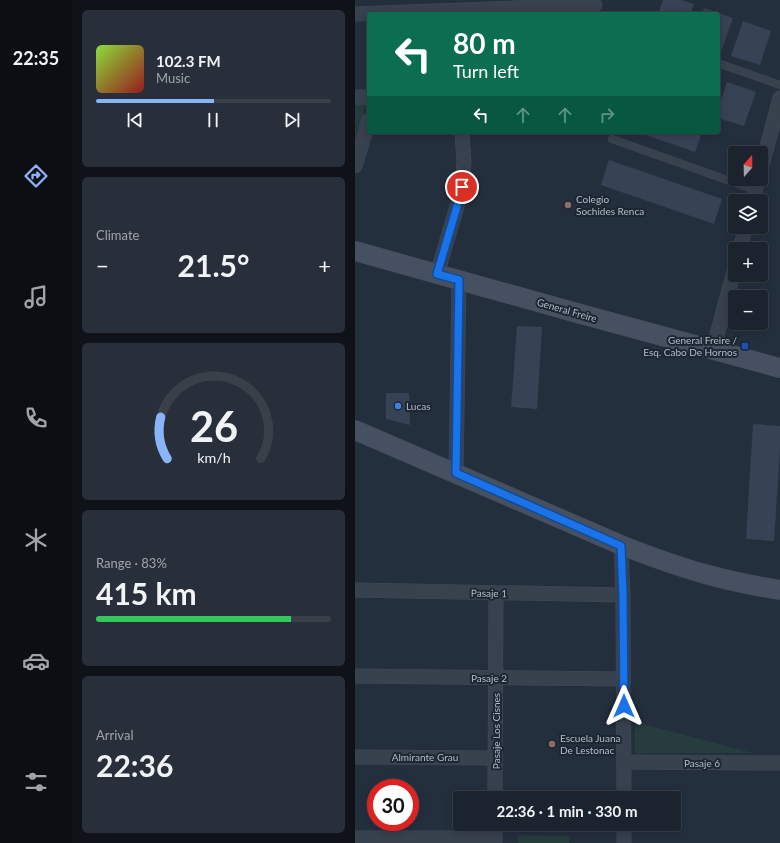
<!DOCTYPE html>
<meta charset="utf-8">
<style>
body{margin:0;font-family:Lato,sans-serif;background:#282f3a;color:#f1f3f6;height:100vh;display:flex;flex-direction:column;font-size:15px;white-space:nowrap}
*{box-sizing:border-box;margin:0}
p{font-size:13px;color:#a0a4aa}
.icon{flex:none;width:22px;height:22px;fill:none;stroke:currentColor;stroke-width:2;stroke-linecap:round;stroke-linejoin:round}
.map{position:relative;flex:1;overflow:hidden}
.details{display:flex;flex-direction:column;gap:10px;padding:10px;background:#0f1319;width:283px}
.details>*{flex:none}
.banner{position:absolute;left:12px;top:12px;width:353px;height:122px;border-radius:4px;box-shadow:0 2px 10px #0003,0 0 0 1px #39404a;background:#0b6e4f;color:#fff;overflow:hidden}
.needle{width:26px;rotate:20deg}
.controls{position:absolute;left:373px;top:146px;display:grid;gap:8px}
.controls a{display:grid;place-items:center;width:40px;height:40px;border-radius:4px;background:#1b232e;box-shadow:0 2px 10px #0003,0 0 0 1px #39404a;font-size:20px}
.speed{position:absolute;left:12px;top:779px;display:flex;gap:8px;font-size:20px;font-weight:700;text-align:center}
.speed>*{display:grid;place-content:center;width:52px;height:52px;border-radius:50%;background:#1b232e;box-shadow:0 2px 10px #0003,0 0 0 1px #39404a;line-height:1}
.speed .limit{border:6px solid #d22;background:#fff;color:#111}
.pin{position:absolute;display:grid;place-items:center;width:34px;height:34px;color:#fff;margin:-17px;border:2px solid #fff;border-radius:50%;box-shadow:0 1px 4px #0007}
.me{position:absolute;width:44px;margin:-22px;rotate:0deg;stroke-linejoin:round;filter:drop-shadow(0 0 3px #0008)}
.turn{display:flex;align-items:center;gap:14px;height:84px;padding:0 20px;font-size:18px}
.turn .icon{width:52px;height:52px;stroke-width:2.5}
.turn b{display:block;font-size:28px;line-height:34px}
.lanes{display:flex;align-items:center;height:38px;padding:0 20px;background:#0003;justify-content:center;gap:20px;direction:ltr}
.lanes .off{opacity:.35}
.big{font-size:30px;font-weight:700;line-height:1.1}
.details .widget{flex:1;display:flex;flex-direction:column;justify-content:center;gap:6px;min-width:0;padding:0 14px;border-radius:6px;background:#282f3a}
.details .dial{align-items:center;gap:0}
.dial svg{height:104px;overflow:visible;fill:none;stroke:#39404a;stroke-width:7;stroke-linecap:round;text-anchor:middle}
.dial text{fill:#f1f3f6;stroke:none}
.song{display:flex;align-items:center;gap:12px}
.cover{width:48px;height:48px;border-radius:6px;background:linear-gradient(135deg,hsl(90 70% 55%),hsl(0 70% 35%))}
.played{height:4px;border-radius:2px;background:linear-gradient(90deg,#8ab4f8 50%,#39404a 50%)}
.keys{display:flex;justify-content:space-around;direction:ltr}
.heat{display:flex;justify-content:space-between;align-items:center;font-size:22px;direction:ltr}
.charge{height:6px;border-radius:3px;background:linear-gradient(90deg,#34c759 83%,#39404a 0)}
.trip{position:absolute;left:98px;top:791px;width:228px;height:40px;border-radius:4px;background:#1b232e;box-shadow:0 2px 10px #0003,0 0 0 1px #39404a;font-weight:700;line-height:40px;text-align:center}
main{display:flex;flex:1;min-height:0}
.menu{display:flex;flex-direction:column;width:72px;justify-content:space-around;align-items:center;background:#0b0e12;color:#a0a4aa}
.menu .icon{width:28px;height:28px}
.menu .active{color:#8ab4f8}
.menu b{font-size:18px;color:#f1f3f6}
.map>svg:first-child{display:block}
.green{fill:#263c3f}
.building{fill:#364354}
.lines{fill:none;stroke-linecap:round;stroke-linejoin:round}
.lane-casing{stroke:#414a57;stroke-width:8}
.street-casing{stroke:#414a57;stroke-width:15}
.secondary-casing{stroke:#414a57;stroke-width:20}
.lane{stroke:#38414e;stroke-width:7}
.street{stroke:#38414e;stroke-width:14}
.secondary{stroke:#465061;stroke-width:19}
.route-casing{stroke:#114b97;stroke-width:10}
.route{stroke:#1a73e8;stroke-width:7}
.education-dot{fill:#8d6e63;stroke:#1d2633;stroke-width:1.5}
.transit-dot{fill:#1a4fb4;stroke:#1d2633;stroke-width:1.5}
.shop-dot{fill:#3f7fe0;stroke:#1d2633;stroke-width:1.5}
.labels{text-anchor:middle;stroke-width:4;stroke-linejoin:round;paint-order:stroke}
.poi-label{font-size:10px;fill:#b4bcc9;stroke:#1d2633;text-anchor:start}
.street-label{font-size:10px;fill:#b4bcc9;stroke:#1d2633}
</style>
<main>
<nav class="menu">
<b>22:35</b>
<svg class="icon active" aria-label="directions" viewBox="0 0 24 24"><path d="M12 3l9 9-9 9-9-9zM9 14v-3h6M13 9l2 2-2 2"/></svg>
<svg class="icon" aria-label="music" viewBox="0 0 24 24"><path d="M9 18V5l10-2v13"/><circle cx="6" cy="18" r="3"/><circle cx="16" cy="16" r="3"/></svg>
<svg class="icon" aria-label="phone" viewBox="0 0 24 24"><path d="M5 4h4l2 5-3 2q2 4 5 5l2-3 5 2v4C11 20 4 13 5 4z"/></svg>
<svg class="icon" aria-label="climate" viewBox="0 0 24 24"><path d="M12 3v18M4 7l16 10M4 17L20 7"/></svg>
<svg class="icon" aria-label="car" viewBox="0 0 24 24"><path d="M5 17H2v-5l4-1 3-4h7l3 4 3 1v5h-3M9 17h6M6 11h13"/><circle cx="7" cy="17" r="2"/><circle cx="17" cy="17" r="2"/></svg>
<svg class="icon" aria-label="filters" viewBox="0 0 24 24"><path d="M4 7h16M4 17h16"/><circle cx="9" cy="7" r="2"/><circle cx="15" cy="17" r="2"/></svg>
</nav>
<section class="details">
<div class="widget">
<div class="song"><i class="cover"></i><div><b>102.3 FM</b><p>Music</p></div></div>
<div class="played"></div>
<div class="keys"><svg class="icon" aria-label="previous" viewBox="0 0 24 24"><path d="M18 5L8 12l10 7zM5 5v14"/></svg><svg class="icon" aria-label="pause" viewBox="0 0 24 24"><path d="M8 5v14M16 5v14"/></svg><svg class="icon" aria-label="next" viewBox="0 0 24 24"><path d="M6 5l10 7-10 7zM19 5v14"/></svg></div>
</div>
<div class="widget"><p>Climate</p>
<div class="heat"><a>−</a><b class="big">21.5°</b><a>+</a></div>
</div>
<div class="widget dial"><svg viewBox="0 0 100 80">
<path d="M14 69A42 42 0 1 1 86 69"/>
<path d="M14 69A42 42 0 0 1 9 37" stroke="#8ab4f8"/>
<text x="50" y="56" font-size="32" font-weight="700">26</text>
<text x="50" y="72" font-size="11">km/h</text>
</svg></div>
<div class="widget"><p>Range · 83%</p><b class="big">415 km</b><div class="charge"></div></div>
<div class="widget"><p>Arrival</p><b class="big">22:36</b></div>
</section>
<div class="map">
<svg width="425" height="843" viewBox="0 0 425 843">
<rect width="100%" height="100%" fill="#242f3e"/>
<!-- green -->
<g class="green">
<polygon points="0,102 12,102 0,138"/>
<polygon points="280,722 398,753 280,753"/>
<polygon points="163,835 214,836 214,843 163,843"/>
</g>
<!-- building -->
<g class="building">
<polygon points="308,0 326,0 339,4 335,14 303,14"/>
<polygon points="349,8 378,18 366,52 363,51 363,14 347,14"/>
<polygon points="388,21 416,31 405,65 376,56"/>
<polygon points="372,82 401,92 389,126 363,118 363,109"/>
<polygon points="282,132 347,132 340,152"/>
<polygon points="254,160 367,199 359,224 246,185"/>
<polygon points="162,326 187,327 182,409 156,407"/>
<polygon points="31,393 54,393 55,425 31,419"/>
<polygon points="398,424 425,426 425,448 419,541 391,539"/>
</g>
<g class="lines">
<defs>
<g id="lane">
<polyline points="363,63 425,85"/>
<polyline points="257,139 400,190"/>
</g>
<g id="street">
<polyline points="0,14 240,5"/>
<polyline points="0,97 14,97"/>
<polyline points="0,166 14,120"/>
<polyline points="406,169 425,98"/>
<polyline points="398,201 403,179"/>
<polyline points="385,249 391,227"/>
<polyline points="82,274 101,210 107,187 109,161 107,132"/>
<polyline points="358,350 380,267"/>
<polyline points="101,473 104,280"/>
<polyline points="266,545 268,595 269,798"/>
<polyline points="0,590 268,595"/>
<polyline points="0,676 268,679"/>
<polyline points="0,757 140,758"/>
<polyline points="269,762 425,763"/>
<polyline points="140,798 141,593"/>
<polyline points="0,838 140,838"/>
<polyline points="140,843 140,824"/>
<polyline points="269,843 269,824"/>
</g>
<g id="secondary">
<polyline points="0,251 222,313 425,368"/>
<path d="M0,430L266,545C294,556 321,566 350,574C375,581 400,586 425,590"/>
</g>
</defs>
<!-- lane casing -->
<use href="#lane" class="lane-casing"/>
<!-- street casing -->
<use href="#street" class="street-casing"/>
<!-- secondary casing -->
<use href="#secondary" class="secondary-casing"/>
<!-- lane -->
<use href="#lane" class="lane"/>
<!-- street -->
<use href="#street" class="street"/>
<!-- secondary -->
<use href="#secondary" class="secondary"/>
</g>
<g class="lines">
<defs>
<polyline id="route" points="107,187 101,210 82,274 104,280 101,473 266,546 268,595 269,706"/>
</defs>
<!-- route casing -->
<use href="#route" class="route-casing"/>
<!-- route -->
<use href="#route" class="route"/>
</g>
<!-- markers -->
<g class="education-dot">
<circle cx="213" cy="205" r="4"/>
<circle cx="197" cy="744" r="4"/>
</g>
<rect class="transit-dot" x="386" y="342" width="8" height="8" rx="2"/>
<circle class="shop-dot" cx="43" cy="406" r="4"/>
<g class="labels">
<!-- poi labels -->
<g class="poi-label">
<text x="221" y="203">Colegio<tspan x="221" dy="12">Sochides Renca</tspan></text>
<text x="382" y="344" text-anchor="end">General Freire /<tspan x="382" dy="12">Esq. Cabo De Hornos</tspan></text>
<text x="51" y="410">Lucas</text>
<text x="205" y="742">Escuela Juana<tspan x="205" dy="12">De Lestonac</tspan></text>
</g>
<!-- street labels -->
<g class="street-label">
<text transform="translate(212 310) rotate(16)" y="4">General Freire</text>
<text transform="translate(134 593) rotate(1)" y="4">Pasaje 1</text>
<text x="134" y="682">Pasaje 2</text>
<text transform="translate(141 731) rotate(-90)" y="4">Pasaje Los Cisnes</text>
<text x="70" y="761">Almirante Grau</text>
<text x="347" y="767">Pasaje 6</text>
</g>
</g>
</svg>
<div class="controls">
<a><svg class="needle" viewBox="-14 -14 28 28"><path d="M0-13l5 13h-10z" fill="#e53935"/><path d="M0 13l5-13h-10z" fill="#a0a4aa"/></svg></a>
<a><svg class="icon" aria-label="layers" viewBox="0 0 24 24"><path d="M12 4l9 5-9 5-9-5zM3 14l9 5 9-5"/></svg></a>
<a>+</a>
<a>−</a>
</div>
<div class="speed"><div class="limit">30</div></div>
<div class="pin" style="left:107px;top:187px;background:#d93025"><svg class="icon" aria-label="arrive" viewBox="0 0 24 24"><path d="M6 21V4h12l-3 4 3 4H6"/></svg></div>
<svg class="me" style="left:269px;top:706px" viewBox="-20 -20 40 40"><path d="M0-17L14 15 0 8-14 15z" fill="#1a73e8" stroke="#fff" stroke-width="4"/></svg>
<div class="trip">22:36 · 1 min · 330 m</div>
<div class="banner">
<div class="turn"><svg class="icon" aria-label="left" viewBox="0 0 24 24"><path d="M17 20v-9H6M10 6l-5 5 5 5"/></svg><div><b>80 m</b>Turn left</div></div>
<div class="lanes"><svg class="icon" aria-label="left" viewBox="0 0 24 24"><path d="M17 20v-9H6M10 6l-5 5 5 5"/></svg><svg class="icon off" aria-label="ahead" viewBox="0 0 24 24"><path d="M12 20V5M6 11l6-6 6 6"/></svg><svg class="icon off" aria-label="ahead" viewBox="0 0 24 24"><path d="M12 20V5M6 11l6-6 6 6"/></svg><svg class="icon off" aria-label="right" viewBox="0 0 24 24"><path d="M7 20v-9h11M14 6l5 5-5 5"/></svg></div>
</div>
</div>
</main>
